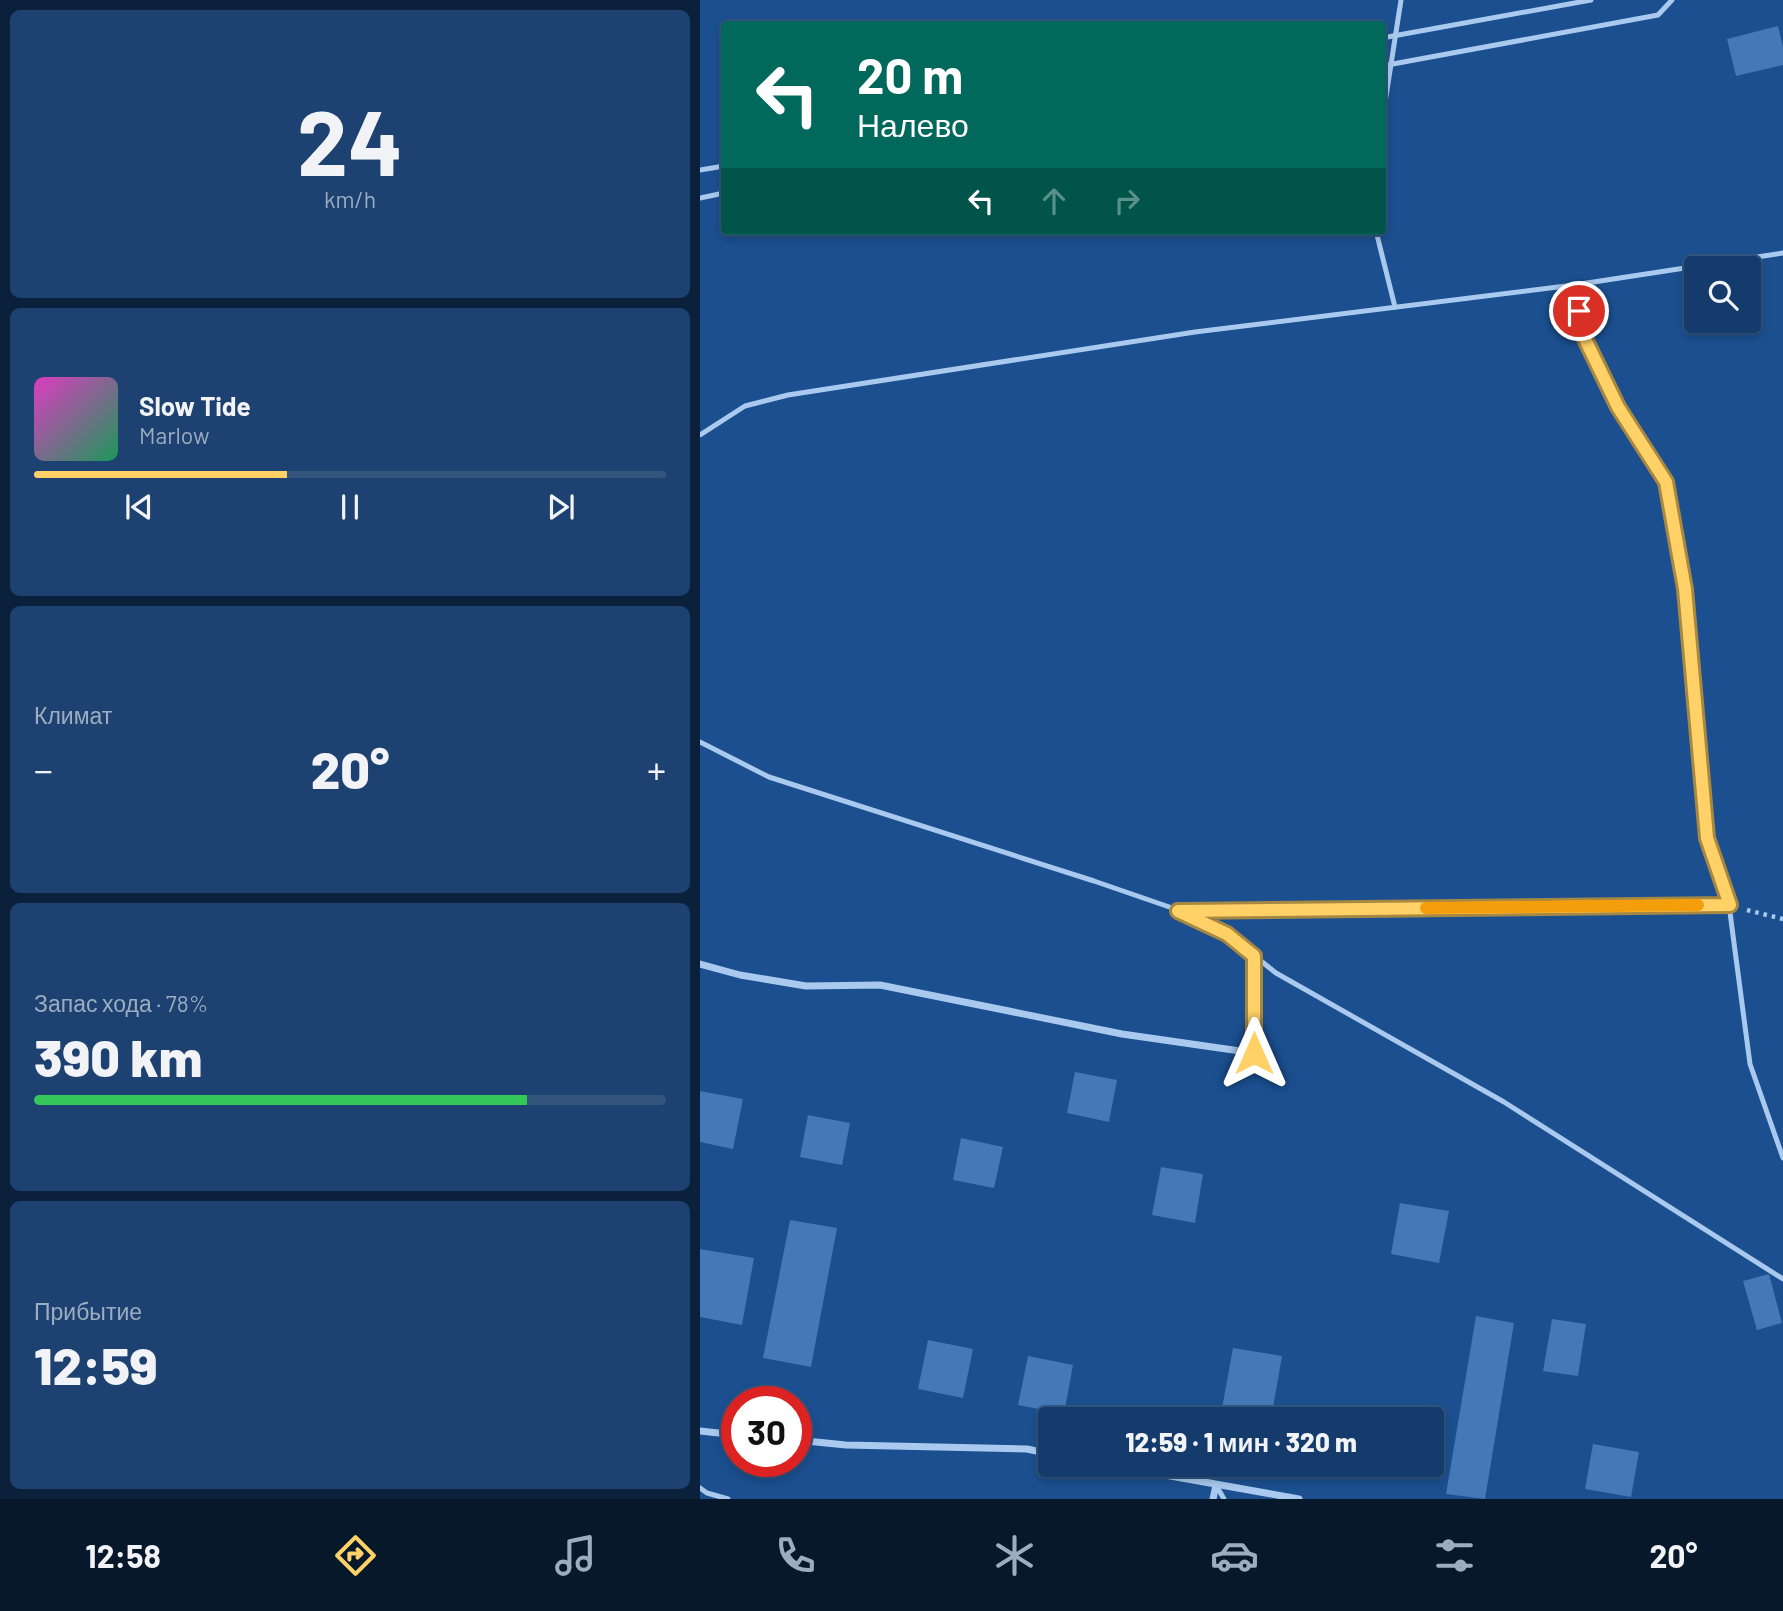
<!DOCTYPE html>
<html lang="ru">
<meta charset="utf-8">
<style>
body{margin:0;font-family:Barlow,sans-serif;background:#1d4271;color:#f1f3f6;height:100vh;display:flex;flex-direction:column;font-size:26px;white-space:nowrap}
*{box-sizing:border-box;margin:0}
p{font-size:23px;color:#9dadc1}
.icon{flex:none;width:38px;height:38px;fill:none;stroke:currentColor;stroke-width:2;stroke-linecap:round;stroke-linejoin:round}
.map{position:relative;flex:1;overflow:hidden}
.details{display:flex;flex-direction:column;gap:10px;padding:10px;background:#0b203b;width:700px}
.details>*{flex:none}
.top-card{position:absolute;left:21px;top:21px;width:665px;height:214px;border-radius:7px;box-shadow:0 4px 10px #0003,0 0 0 2px #33557e;background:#00695c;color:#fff;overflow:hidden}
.fabs{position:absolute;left:984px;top:256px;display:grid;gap:14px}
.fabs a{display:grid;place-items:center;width:77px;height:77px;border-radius:7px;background:#143b6b;box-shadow:0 4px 10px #0003,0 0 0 2px #33557e;font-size:35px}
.speed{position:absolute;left:21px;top:1386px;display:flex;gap:14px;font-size:35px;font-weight:700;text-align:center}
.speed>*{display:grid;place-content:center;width:91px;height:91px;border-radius:50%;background:#143b6b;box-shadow:0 4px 10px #0003,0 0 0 2px #33557e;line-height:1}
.speed .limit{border:10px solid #d22;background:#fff;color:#111}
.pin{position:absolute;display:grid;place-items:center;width:60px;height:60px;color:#fff;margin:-30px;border:4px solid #fff;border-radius:50%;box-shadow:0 2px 7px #0007}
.me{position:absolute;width:77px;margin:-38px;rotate:0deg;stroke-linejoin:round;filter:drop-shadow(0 0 5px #0008)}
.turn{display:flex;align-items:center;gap:24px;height:147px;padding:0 21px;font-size:32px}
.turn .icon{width:91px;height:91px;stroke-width:2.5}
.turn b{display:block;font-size:49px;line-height:60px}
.lanes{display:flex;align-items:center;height:66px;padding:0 21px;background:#0003;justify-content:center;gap:35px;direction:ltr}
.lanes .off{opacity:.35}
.big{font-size:52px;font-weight:800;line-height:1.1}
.details .widget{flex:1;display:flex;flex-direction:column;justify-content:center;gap:10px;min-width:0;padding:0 24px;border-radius:10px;background:#1d4271}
.details .dial{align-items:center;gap:0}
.dial b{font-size:91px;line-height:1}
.song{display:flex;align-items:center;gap:21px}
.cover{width:84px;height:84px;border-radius:10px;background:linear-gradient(135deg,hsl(310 70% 55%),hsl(150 70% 35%))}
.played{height:7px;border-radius:4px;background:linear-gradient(90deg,#ffd166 40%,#33557e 40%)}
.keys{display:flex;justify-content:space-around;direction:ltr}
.heat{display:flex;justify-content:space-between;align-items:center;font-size:38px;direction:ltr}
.charge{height:10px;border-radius:5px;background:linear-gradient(90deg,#34c759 78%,#33557e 0)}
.trip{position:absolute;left:338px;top:1407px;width:406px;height:70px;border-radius:7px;background:#143b6b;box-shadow:0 4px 10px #0003,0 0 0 2px #33557e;font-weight:800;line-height:70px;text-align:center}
.tab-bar{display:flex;height:112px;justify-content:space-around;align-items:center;background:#08182b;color:#9dadc1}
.tab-bar .icon{width:49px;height:49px}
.tab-bar .selected{color:#ffd166}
.tab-bar b{font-size:32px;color:#f1f3f6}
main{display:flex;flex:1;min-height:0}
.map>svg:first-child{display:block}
.building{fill:#4478b7}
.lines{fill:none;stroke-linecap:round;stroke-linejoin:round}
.path{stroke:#a9c9ee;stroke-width:4.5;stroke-dasharray:3.5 5;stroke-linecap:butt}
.service{stroke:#a9c9ee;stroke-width:5}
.minor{stroke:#a9c9ee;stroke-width:7}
.route-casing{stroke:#a68842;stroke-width:18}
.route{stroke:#ffd166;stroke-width:12}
.slow{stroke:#f59e0b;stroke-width:12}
</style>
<main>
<section class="details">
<div class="widget dial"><b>24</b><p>km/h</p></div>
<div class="widget">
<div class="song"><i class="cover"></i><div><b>Slow Tide</b><p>Marlow</p></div></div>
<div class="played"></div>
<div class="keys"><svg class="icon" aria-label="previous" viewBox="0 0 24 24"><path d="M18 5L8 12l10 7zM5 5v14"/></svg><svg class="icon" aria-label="pause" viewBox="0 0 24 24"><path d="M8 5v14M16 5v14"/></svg><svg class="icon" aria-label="next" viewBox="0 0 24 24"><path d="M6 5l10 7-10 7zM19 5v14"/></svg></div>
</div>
<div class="widget"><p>Климат</p>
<div class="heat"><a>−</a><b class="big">20°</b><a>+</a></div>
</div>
<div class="widget"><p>Запас хода · 78%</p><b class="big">390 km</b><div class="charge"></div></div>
<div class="widget"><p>Прибытие</p><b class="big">12:59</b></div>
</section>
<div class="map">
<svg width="1083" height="1499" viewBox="0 0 1083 1499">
<rect width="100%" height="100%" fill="#1b4f8f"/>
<!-- building -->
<g class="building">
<polygon points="1078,26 1083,47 1083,65 1036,76 1027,39"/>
<polygon points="375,1072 417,1080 409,1122 367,1113"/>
<polygon points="0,1091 43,1099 33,1149 0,1142"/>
<polygon points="108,1115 150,1123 142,1165 100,1157"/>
<polygon points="261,1138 303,1147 294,1188 253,1180"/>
<polygon points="461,1167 503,1174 495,1223 452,1215"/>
<polygon points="700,1203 749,1211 739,1263 691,1254"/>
<polygon points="90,1220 137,1228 111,1367 63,1358"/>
<polygon points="0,1249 54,1258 42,1325 0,1317"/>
<polygon points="1069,1274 1082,1323 1057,1330 1043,1281"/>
<polygon points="776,1316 814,1323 785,1499 746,1494"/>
<polygon points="852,1319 886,1324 878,1376 843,1371"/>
<polygon points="228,1340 273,1349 263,1398 218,1389"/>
<polygon points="533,1348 582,1356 571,1419 520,1419"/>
<polygon points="328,1356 373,1365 364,1414 318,1405"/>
<polygon points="893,1444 939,1452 931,1497 885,1489"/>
</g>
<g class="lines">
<!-- path -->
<polyline class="path" points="1047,910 1083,919"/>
<!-- service -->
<g class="service">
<polyline points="682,38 891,0"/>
<polyline points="682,66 958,15 972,0"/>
<polyline points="682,122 701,0"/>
<polyline points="0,170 24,166"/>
<polyline points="0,198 24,193"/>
<polyline points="676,231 695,307"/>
<polyline points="874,285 884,337 918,407 966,482 985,589 1007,838 1029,905 1050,1064 1083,1158"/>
<polyline points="0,435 45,406 88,395 495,332 874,285 1083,253"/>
<polyline points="0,742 69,777 394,881 478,910 527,934 576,973 804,1102 1083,1279"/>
<polyline points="516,1485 524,1499"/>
<polyline points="0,1488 7,1493 28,1499"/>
</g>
<!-- minor -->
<g class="minor">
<polyline points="478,910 1029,905"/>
<polyline points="0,964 40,975 106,986 180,985 422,1034 554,1053 554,956"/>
<polyline points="0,1431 37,1435"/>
<polyline points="96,1440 146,1445 327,1449 350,1454"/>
<polyline points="409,1465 599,1499"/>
<polyline points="513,1499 516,1485"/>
</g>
</g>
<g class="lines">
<defs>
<polyline id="route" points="554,1053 554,956 527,934 478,911 1030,905 1007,838 985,589 966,482 918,407 884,337 879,311"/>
</defs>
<!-- route casing -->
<use href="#route" class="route-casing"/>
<!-- route -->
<use href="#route" class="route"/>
<!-- slow -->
<polyline class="slow" points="726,908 998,905"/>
</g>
</svg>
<div class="fabs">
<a><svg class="icon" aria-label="search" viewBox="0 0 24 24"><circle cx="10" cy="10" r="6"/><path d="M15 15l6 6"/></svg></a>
</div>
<div class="speed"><div class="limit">30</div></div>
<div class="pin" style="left:879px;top:311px;background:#d93025"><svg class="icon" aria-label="arrive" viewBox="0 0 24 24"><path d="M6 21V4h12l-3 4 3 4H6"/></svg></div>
<svg class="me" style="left:554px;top:1053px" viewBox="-20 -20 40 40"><path d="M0-17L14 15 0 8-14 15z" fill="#ffd166" stroke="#fff" stroke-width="4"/></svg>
<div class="trip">12:59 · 1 мин · 320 m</div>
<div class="top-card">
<div class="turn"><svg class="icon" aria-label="left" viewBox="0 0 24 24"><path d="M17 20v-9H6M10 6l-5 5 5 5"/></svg><div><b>20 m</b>Налево</div></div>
<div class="lanes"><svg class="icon" aria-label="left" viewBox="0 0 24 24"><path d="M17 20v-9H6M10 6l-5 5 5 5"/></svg><svg class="icon off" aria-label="ahead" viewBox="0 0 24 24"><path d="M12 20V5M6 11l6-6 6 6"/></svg><svg class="icon off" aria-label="right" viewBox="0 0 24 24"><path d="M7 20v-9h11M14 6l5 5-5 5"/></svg></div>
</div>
</div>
</main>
<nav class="tab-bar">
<b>12:58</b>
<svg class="icon selected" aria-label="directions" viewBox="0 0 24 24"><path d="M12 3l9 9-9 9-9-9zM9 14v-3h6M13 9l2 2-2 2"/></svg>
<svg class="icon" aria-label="music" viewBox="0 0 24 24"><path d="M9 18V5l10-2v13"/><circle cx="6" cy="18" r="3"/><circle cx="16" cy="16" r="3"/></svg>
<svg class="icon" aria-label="phone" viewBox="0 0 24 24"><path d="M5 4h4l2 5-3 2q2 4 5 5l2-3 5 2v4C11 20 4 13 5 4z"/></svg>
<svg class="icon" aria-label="climate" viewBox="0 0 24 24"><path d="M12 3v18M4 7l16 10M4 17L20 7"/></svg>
<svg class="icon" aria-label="car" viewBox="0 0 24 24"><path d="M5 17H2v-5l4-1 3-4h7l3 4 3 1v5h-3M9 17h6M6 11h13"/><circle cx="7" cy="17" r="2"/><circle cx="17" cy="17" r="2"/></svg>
<svg class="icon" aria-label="filters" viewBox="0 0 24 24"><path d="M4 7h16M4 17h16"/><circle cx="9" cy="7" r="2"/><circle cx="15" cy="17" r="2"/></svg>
<b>20°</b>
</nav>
